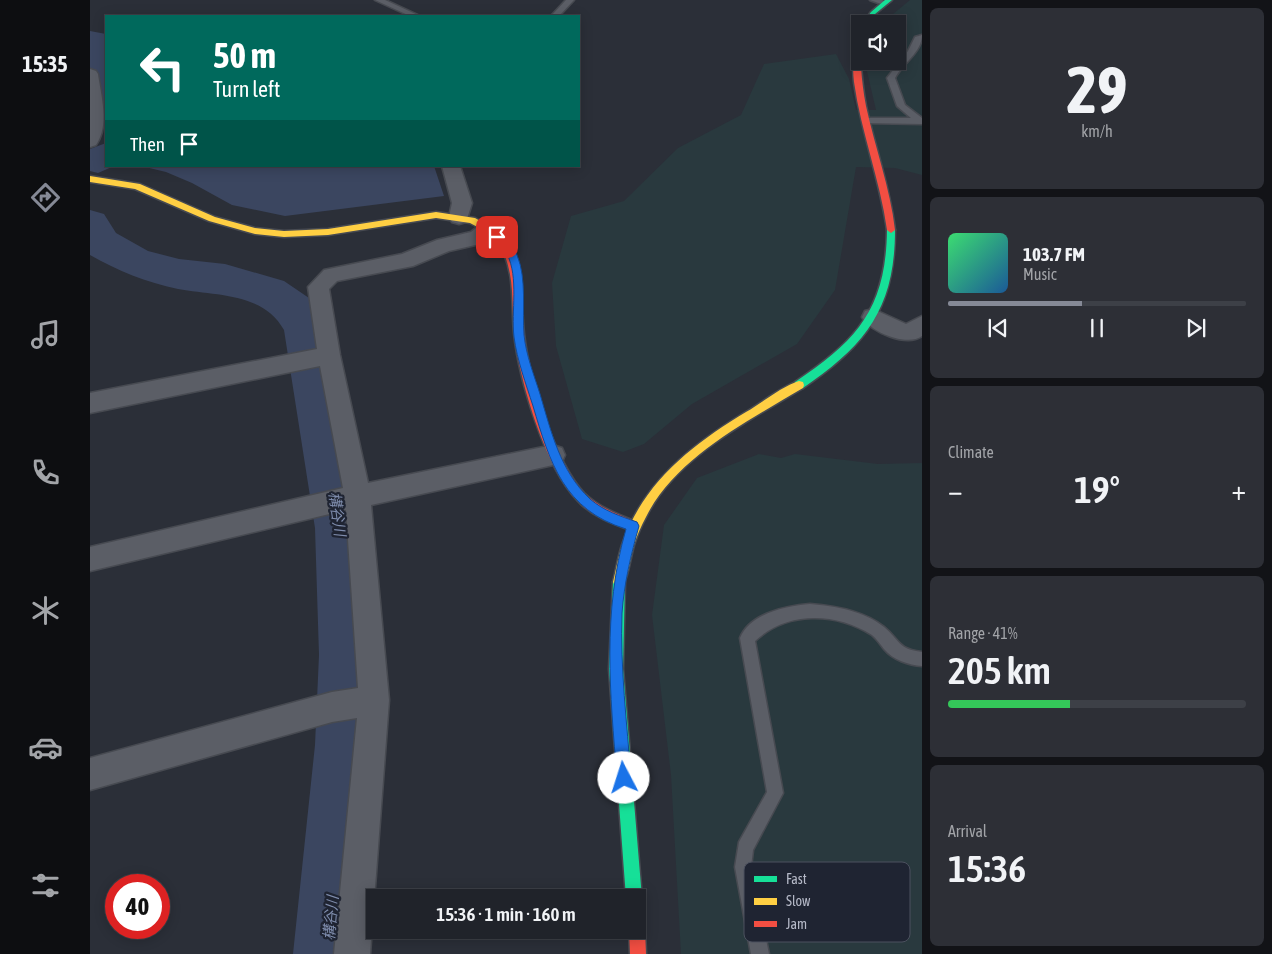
<!DOCTYPE html>
<meta charset="utf-8">
<style>
body{margin:0;font-family:"Asap Condensed","Noto Sans JP",sans-serif;background:#2d2f36;color:#f1f3f6;height:100vh;display:flex;flex-direction:column;font-size:19px;white-space:nowrap}
*{box-sizing:border-box;margin:0}
p{font-size:16px;color:#a2a4a8}
.icon{flex:none;width:28px;height:28px;fill:none;stroke:currentColor;stroke-width:2;stroke-linecap:round;stroke-linejoin:round}
.map{position:relative;flex:1;overflow:hidden}
.details{display:flex;flex-direction:column;gap:8px;padding:8px;background:#121317;width:350px}
.details>*{flex:none}
.guide{position:absolute;left:15px;top:15px;width:475px;height:152px;border-radius:0px;box-shadow:0 2px 12px #0003,0 0 0 1px #3d4047;background:#00695c;color:#fff;overflow:hidden}
.tools{position:absolute;left:761px;top:15px;display:grid;gap:10px}
.tools a{display:grid;place-items:center;width:55px;height:55px;border-radius:0px;background:#20232a;box-shadow:0 2px 12px #0003,0 0 0 1px #3d4047;font-size:25px}
.speed{position:absolute;left:15px;top:874px;display:flex;gap:10px;font-size:25px;font-weight:700;text-align:center}
.speed>*{display:grid;place-content:center;width:65px;height:65px;border-radius:50%;background:#20232a;box-shadow:0 2px 12px #0003,0 0 0 1px #3d4047;line-height:1}
.speed .limit{border:8px solid #d22;background:#fff;color:#111}
.pin{position:absolute;display:grid;place-items:center;width:42px;height:42px;color:#fff;margin:-21px;border-radius:10px;box-shadow:0 2px 8px #0006}
.me{position:absolute;width:55px;margin:-28px;rotate:355deg;stroke-linejoin:round;filter:drop-shadow(0 0 4px #0008)}
.turn{display:flex;align-items:center;gap:18px;height:105px;padding:0 25px;font-size:22px}
.turn .icon{width:65px;height:65px;stroke-width:2.5}
.turn b{display:block;font-size:35px;line-height:42px}
.then{display:flex;align-items:center;height:48px;padding:0 25px;background:#0003;gap:10px;font-size:19px}
.big{font-size:38px;font-weight:600;line-height:1.1}
.details .widget{flex:1;display:flex;flex-direction:column;justify-content:center;gap:8px;min-width:0;padding:0 18px;border-radius:8px;background:#2d2f36}
.details .dial{align-items:center;gap:0}
.dial b{font-size:65px;line-height:1}
.song{display:flex;align-items:center;gap:15px}
.cover{width:60px;height:60px;border-radius:8px;background:linear-gradient(135deg,hsl(140 70% 55%),hsl(210 70% 35%))}
.played{height:5px;border-radius:2px;background:linear-gradient(90deg,#858996 45%,#3d4047 45%)}
.keys{display:flex;justify-content:space-around;direction:ltr}
.heat{display:flex;justify-content:space-between;align-items:center;font-size:28px;direction:ltr}
.charge{height:8px;border-radius:4px;background:linear-gradient(90deg,#34c759 41%,#3d4047 0)}
.trip{position:absolute;left:276px;top:889px;width:280px;height:50px;border-radius:0px;background:#20232a;box-shadow:0 2px 12px #0003,0 0 0 1px #3d4047;font-weight:600;line-height:50px;text-align:center}
main{display:flex;flex:1;min-height:0}
.tab-bar{display:flex;flex-direction:column;width:90px;justify-content:space-around;align-items:center;background:#0d0e11;color:#a2a4a8}
.tab-bar .icon{width:35px;height:35px}
.tab-bar .current{color:#858996}
.tab-bar b{font-size:22px;color:#f1f3f6}
.map>svg:first-child{display:block}
.green{fill:#29393e}
.water{fill:#3b4660}
.lines{fill:none;stroke-linecap:round;stroke-linejoin:round}
.river{fill:#3b4660;fill-rule:evenodd}
.lane-casing{stroke:#474a51;stroke-width:3}
.street-casing{stroke:#474a51;stroke-width:3}
.fast-casing{stroke:#474a51;stroke-width:3}
.slow-casing{stroke:#474a51;stroke-width:3}
.jam-casing{stroke:#474a51;stroke-width:3}
.lane{fill:#5b5e66;fill-rule:evenodd}
.street{fill:#5b5e66;fill-rule:evenodd}
.fast{fill:#16e098;fill-rule:evenodd}
.slow{fill:#ffcf43;fill-rule:evenodd}
.jam{fill:#f24e42;fill-rule:evenodd}
.route{fill:#1a73e8;stroke:#114b97}
.labels{text-anchor:middle;stroke-width:4.5;stroke-linejoin:round;paint-order:stroke}
.water-label{font-size:15px;font-style:italic;fill:#7f8dad;stroke:#1f2432}
.key{fill:#1f2432;stroke:#4c515f;stroke-width:1}
.key-label{font-size:14px;fill:#b6bac8}
</style>
<main>
<nav class="tab-bar">
<b>15:35</b>
<svg class="icon current" aria-label="directions" viewBox="0 0 24 24"><path d="M12 3l9 9-9 9-9-9zM9 14v-3h6M13 9l2 2-2 2"/></svg>
<svg class="icon" aria-label="music" viewBox="0 0 24 24"><path d="M9 18V5l10-2v13"/><circle cx="6" cy="18" r="3"/><circle cx="16" cy="16" r="3"/></svg>
<svg class="icon" aria-label="phone" viewBox="0 0 24 24"><path d="M5 4h4l2 5-3 2q2 4 5 5l2-3 5 2v4C11 20 4 13 5 4z"/></svg>
<svg class="icon" aria-label="climate" viewBox="0 0 24 24"><path d="M12 3v18M4 7l16 10M4 17L20 7"/></svg>
<svg class="icon" aria-label="car" viewBox="0 0 24 24"><path d="M5 17H2v-5l4-1 3-4h7l3 4 3 1v5h-3M9 17h6M6 11h13"/><circle cx="7" cy="17" r="2"/><circle cx="17" cy="17" r="2"/></svg>
<svg class="icon" aria-label="filters" viewBox="0 0 24 24"><path d="M4 7h16M4 17h16"/><circle cx="9" cy="7" r="2"/><circle cx="15" cy="17" r="2"/></svg>
</nav>
<div class="map">
<svg width="832" height="954" viewBox="0 0 832 954">
<rect width="100%" height="100%" fill="#2b2f38"/>
<!-- green -->
<g class="green">
<polygon points="820,0 832,0 832,175 805,168 766,167 745,290 707,344 602,404 554,444 533,452 492,439 466,346 462,283 481,216 534,201 588,148 651,115 674,64 746,54 759,79 766,110 786,110 776,67 777,61 808,61 808,24 791,24"/>
<polygon points="669,454 691,458 705,454 788,464 832,463 832,954 591,954 581,775 562,615 574,525 607,478"/>
</g>
<!-- water -->
<polygon class="water" points="51,166 344,166 354,196 195,216 142,205 102,183 76,172"/>
<g class="lines">
<!-- river -->
<g class="river">
<polygon points="0,31 16,34 16,105 4,102 0,96"/>
<polygon points="16,143 16,166 24,166 8,173 0,171 0,149"/>
<path d="M0,210L14,214L26,233L58,251L89,259L135,264L194,281L219,298L238,329L277,528L287,655V745L273,954H203L225,745L229,655L225,528L194,330C173,292 125,296 88,289C56,282 28,271 0,255Z"/>
</g>
<defs>
<g id="lane">
<polygon points="285,0 295,0 330,16 320,16"/>
<polygon points="476,0 484,0 469,16 461,16"/>
<polygon points="780,0 792,0 798,3 794,5"/>
<path d="M832,35C832,52 813,63 805,78L815,105L832,118V124L775,123L774,121L778,118H821L807,106L797,78L818,51L825,37Z"/>
<path d="M720,604C746,606 774,611 794,627C810,640 807,649 832,652V666C819,665 803,660 794,649C790,644 787,639 782,635C745,612 697,611 665,641L693,793L663,850L661,867L679,954H661L645,867L649,842L677,792L650,638C660,613 697,606 720,604Z"/>
</g>
<g id="street">
<path d="M0,69L6,71L8,74C11,96 20,125 6,145L0,147Z"/>
<polygon points="352,166 370,166 382,203 376,222 369,224 362,222 359,217 362,203"/>
<polygon points="398,222 405,224 408,229 394,243 359,251 323,266 247,281 239,289 250,355 278,483 463,445 472,448 475,455 472,462 463,465 281,505 299,700 280,954 244,954 267,718 242,722 0,790 0,758 242,692 268,688 256,510 0,571 0,547 253,488 230,366 0,413 0,393 227,349 218,287 234,270 312,254 347,240 381,232 391,224"/>
<path d="M783,309L816,324L832,316V336C817,347 780,332 772,317L775,311Z"/>
</g>
<g id="fast">
<polygon points="795,0 802,0 785,14 779,24 772,24 781,12"/>
<path d="M801,227L805,230C805,308 776,345 713,388H705L704,385L705,382C768,340 796,308 797,230Z"/>
<polygon points="529,576 533,578 535,582 533,669 552,898 548,904 548,898 536,898 519,669 523,582 525,578"/>
</g>
<g id="slow">
<polygon points="0,176 50,184 125,217 165,228 194,231 238,229 346,212 385,218 401,227 419,244 414,247 411,246 395,231 380,223 346,218 238,235 194,237 165,234 119,221 45,189 0,182"/>
<path d="M709,381L713,382L714,385L713,388C658,421 585,458 556,517C551,526 547,536 544,545C540,559 539,573 533,586L529,588L525,586L523,582C526,570 528,557 532,545C552,483 603,444 656,412C673,402 691,387 709,381Z"/>
</g>
<g id="jam">
<path d="M770,30C770,56 771,80 776,106C785,148 800,187 805,230L801,233L797,230C790,180 771,132 764,82C762,65 764,49 766,32Z"/>
<path d="M414,241L417,242C436,273 430,299 434,334C439,378 464,460 494,493C508,507 529,515 547,522L549,526L547,530L543,531C523,524 501,516 487,500C455,467 429,379 424,333C421,302 426,273 409,244Z"/>
<polygon points="548,922 553,924 555,930 556,954 540,954 539,930 548,930"/>
</g>
</defs>
<!-- lane casing -->
<use href="#lane" class="lane-casing"/>
<!-- street casing -->
<use href="#street" class="street-casing"/>
<!-- fast casing -->
<use href="#fast" class="fast-casing"/>
<!-- slow casing -->
<use href="#slow" class="slow-casing"/>
<!-- jam casing -->
<use href="#jam" class="jam-casing"/>
<!-- lane -->
<use href="#lane" class="lane"/>
<!-- street -->
<use href="#street" class="street"/>
<!-- fast -->
<use href="#fast" class="fast"/>
<!-- slow -->
<use href="#slow" class="slow"/>
<!-- jam -->
<use href="#jam" class="jam"/>
</g>
<!-- route -->
<path class="route" d="M407,234C416,237 424,246 427,255C437,279 432,310 434,335C436,355 444,375 450,394C461,431 470,471 500,499C514,511 530,516 547,522L549,526C541,554 534,584 532,613C530,668 537,723 541,778L539,783L534,785L529,783L527,778C520,693 512,613 536,529C474,510 460,463 443,406C436,384 427,360 424,337C421,311 429,278 417,254C414,246 407,243 403,237Z"/>
<g class="labels">
<!-- water labels -->
<g class="water-label">
<text transform="translate(247 514) rotate(82)" y="5">構谷川</text>
<text transform="translate(241 918) rotate(-85)" y="5">構谷川</text>
</g>
</g>
<!-- legend -->
<rect x="654" y="862" width="166" height="80" rx="8" class="key"/>
<rect x="664" y="876" width="23" height="6" fill="#16e098"/>
<rect x="664" y="898" width="23" height="7" fill="#ffcf43"/>
<rect x="664" y="921" width="23" height="6" fill="#f24e42"/>
<g class="key-label">
<text x="696" y="884">Fast</text>
<text x="696" y="906">Slow</text>
<text x="696" y="929">Jam</text>
</g>
</svg>
<div class="tools">
<a><svg class="icon" aria-label="sound" viewBox="0 0 24 24"><path d="M4 9h4l5-4v14l-5-4H4zM17 9q2 3 0 6"/></svg></a>
</div>
<div class="speed"><div class="limit">40</div></div>
<div class="pin" style="left:407px;top:237px;background:#d93025"><svg class="icon" aria-label="arrive" viewBox="0 0 24 24"><path d="M6 21V4h12l-3 4 3 4H6"/></svg></div>
<svg class="me" style="left:534px;top:778px" viewBox="-20 -20 40 40"><circle r="19" fill="#fff"/><path d="M0-13L10 11 0 6-10 11z" fill="#1a73e8"/></svg>
<div class="trip">15:36 · 1 min · 160 m</div>
<div class="guide">
<div class="turn"><svg class="icon" aria-label="left" viewBox="0 0 24 24"><path d="M17 20v-9H6M10 6l-5 5 5 5"/></svg><div><b>50 m</b>Turn left</div></div>
<div class="then">Then<svg class="icon" aria-label="arrive" viewBox="0 0 24 24"><path d="M6 21V4h12l-3 4 3 4H6"/></svg></div>
</div>
</div>
<section class="details">
<div class="widget dial"><b>29</b><p>km/h</p></div>
<div class="widget">
<div class="song"><i class="cover"></i><div><b>103.7 FM</b><p>Music</p></div></div>
<div class="played"></div>
<div class="keys"><svg class="icon" aria-label="previous" viewBox="0 0 24 24"><path d="M18 5L8 12l10 7zM5 5v14"/></svg><svg class="icon" aria-label="pause" viewBox="0 0 24 24"><path d="M8 5v14M16 5v14"/></svg><svg class="icon" aria-label="next" viewBox="0 0 24 24"><path d="M6 5l10 7-10 7zM19 5v14"/></svg></div>
</div>
<div class="widget"><p>Climate</p>
<div class="heat"><a>−</a><b class="big">19°</b><a>+</a></div>
</div>
<div class="widget"><p>Range · 41%</p><b class="big">205 km</b><div class="charge"></div></div>
<div class="widget"><p>Arrival</p><b class="big">15:36</b></div>
</section>
</main>
